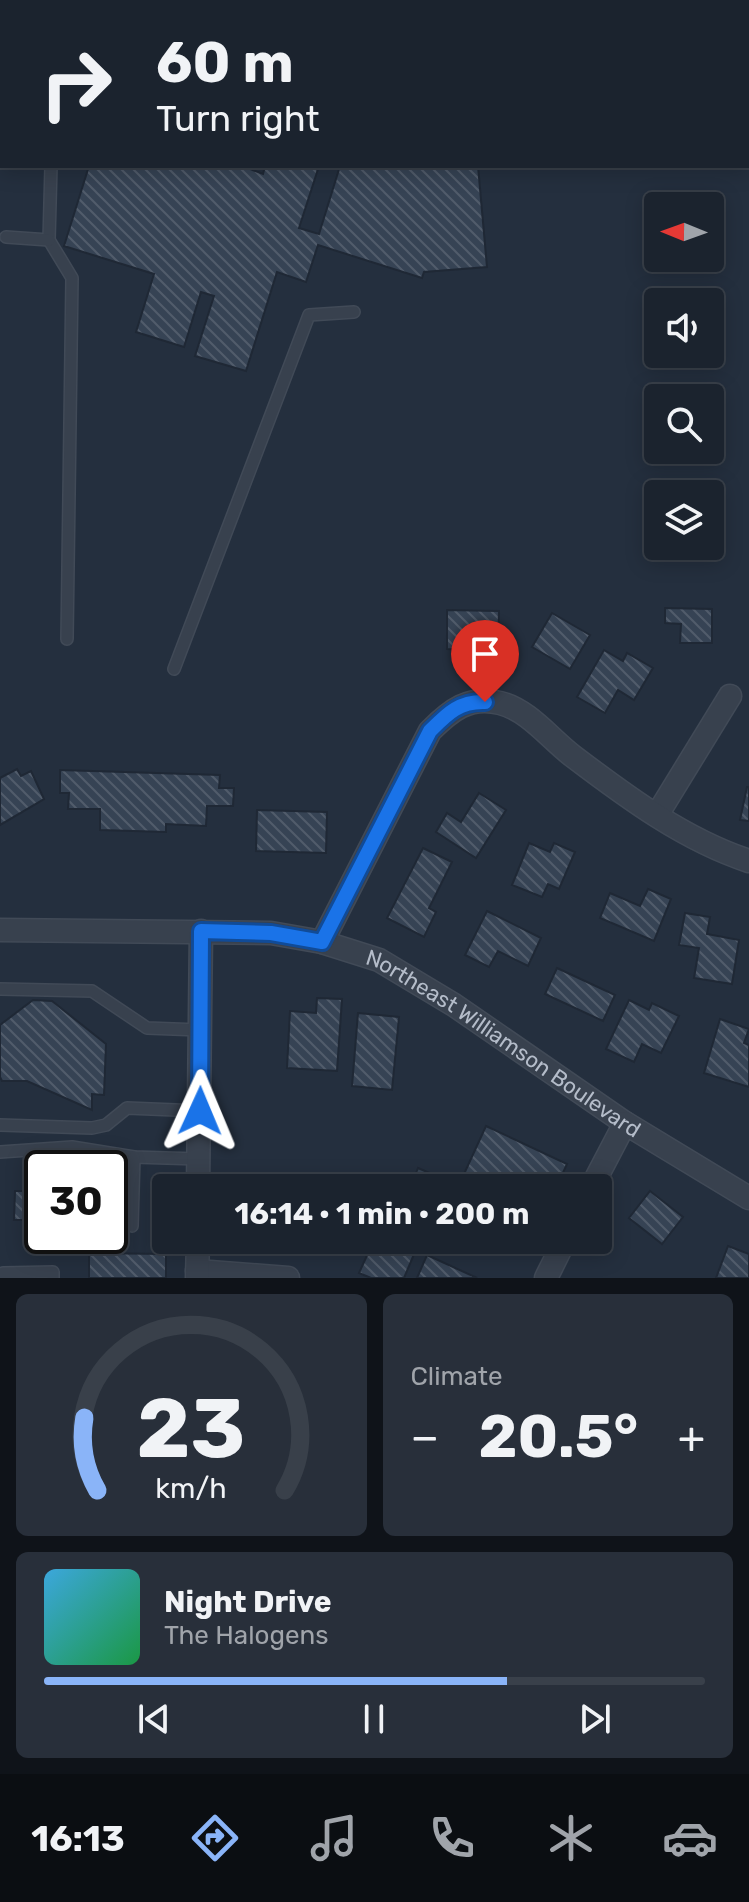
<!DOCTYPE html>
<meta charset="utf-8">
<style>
body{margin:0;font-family:Rubik,sans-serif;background:#282f3a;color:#f1f3f6;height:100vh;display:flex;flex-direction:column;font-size:30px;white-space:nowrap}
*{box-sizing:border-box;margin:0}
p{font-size:26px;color:#a0a4aa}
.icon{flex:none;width:44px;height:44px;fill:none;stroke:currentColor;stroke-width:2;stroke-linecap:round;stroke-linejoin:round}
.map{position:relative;height:1278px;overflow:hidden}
.side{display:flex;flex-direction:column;gap:16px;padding:16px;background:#0f1319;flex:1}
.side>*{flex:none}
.guide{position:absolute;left:0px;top:0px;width:750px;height:168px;box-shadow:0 4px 20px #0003,0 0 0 2px #39404a;background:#1b232e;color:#f1f3f6;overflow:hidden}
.needle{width:52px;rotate:271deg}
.tools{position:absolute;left:644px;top:192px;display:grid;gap:16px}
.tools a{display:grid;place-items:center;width:80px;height:80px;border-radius:8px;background:#1b232e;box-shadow:0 4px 20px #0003,0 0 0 2px #39404a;font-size:40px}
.speed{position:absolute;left:24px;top:1150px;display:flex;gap:16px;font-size:40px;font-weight:700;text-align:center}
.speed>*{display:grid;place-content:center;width:104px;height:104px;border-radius:50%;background:#1b232e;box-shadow:0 4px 20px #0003,0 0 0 2px #39404a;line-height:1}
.speed .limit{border:4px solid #111;border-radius:12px;background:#fff;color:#111}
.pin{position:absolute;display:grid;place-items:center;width:68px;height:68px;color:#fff;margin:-82px -34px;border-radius:50% 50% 50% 0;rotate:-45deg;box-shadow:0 0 8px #0007}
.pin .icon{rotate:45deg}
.me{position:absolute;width:88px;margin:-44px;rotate:1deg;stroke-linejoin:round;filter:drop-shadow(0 0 6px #0008)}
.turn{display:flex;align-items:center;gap:28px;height:168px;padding:0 24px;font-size:36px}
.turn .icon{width:104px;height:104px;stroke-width:2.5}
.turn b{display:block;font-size:56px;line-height:68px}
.big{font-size:60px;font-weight:700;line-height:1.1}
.side .widget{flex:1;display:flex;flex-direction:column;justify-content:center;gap:12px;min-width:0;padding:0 28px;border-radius:12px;background:#282f3a}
.side .dial{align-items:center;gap:0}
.dial svg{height:208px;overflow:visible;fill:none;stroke:#39404a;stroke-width:7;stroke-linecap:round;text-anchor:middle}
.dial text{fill:#f1f3f6;stroke:none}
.song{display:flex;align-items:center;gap:24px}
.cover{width:96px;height:96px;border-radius:12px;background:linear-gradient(135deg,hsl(200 70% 55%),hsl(140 70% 35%))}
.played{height:8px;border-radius:4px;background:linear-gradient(90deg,#8ab4f8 70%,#39404a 70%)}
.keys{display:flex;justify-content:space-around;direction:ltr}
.heat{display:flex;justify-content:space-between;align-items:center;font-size:44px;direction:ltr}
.side .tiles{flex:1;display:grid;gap:16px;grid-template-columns:1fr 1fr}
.widget:last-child{grid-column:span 2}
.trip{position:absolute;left:152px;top:1174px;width:460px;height:80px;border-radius:8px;background:#1b232e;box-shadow:0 4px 20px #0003,0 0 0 2px #39404a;font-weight:700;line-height:80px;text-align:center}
.tabs{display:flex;height:128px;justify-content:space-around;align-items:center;background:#0b0e12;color:#a0a4aa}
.tabs .icon{width:56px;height:56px}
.tabs .active{color:#8ab4f8}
.tabs b{font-size:36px;color:#f1f3f6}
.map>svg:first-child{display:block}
.building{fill:url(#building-back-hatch);stroke:#1f2835;stroke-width:2}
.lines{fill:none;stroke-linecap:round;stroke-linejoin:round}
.lane-casing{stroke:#414a57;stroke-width:14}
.street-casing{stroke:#414a57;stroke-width:25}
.lane{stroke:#38414e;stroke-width:11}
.street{stroke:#38414e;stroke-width:22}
.route-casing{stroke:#114b97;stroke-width:20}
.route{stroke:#1a73e8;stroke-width:14}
.labels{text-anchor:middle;stroke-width:8;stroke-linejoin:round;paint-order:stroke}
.street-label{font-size:22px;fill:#b4bcc9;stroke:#1d2633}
</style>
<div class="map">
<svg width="749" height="1278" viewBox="0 0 749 1278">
<defs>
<pattern id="building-back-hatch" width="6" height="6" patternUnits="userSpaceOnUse" patternTransform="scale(2)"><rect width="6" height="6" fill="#364354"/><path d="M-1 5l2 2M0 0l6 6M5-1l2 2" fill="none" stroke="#515c6b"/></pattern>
</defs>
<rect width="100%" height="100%" fill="#242f3e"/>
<!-- building -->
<g class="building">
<polygon points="224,0 311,0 224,2"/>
<polygon points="89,166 251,166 250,169 263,174 265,166 319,166 299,228 319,234 340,166 478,166 487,267 424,272 422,278 318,245 306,282 277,272 246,371 195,356 214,296 201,292 184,347 136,332 154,274 64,246"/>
<polygon points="665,608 712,609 712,643 680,643 681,624 665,623"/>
<polygon points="447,610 499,611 498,650 447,649"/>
<polygon points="552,613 590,635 570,669 532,647"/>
<polygon points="604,650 623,661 627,653 653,668 634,700 618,690 605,713 577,697"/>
<polygon points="17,769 21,776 31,771 44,799 0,825 0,778"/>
<polygon points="60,770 220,775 219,788 234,788 233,806 207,806 206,826 166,824 166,832 100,830 100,809 68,809 69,793 60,793"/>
<polygon points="747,787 749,787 749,821 740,820"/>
<polygon points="479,793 506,810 476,858 436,832 447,813 461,822"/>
<polygon points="257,810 327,812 326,853 256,851"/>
<polygon points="529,843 550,852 554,843 575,852 559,889 548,884 542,897 512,885"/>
<polygon points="423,848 452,862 429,908 436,912 424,937 387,918"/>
<polygon points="648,889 671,899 654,941 600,918 610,893 640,906"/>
<polygon points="487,911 541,938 528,966 498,951 489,967 465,955"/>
<polygon points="685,913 710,917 707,934 739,940 732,984 694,978 699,948 679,945"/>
<polygon points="557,968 615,995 603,1021 545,994"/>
<polygon points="317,998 342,999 337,1071 287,1068 290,1011 316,1013"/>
<polygon points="33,1000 52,1001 106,1044 104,1095 92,1094 92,1110 27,1081 2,1081 0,1077 0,1025"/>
<polygon points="629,1000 649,1010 652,1003 679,1016 661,1053 642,1044 634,1062 606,1049"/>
<polygon points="358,1013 399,1017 392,1090 352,1086"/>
<polygon points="720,1019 749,1029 744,1043 749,1045 749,1087 704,1073"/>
<polygon points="486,1126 567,1164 556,1188 520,1188 501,1179 494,1188 464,1174"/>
<polygon points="418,1168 446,1180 443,1188 410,1188"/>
<polygon points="27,1173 42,1173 42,1220 14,1220 15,1191 27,1191"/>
<polygon points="254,1174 304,1176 303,1188 243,1188 243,1179 253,1180"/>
<polygon points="650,1191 683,1217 662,1244 629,1218"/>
<polygon points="374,1240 420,1240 404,1278 371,1278 359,1273"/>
<polygon points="728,1246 749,1254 749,1278 716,1278"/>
<polygon points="89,1253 166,1254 166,1278 89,1278"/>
<polygon points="427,1255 477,1278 417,1278"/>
</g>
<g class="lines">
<defs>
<g id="lane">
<polyline points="110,2 110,0"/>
<polyline points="355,2 355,0"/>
<polyline points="451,2 451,0"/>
<polyline points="519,2 519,0"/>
<polyline points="51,166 49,240 72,278 67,639"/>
<polyline points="6,237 49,240"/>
<polyline points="174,669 309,315 354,312"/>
<polyline points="0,989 92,991 147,1028 200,1030"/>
<polyline points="0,1125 92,1128 106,1125 127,1108 200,1111"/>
<polyline points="0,1152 72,1147 134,1157 199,1159"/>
<polyline points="132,1226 134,1157"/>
<polyline points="3,1278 3,1273 53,1272 53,1278"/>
</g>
<g id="street">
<polyline points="182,2 182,0"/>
<polyline points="748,26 749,26"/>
<polyline points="0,45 2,45"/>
<polyline points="657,815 730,696"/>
<path id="s1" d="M0,930L271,933L322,942L379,960L454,1005L625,1123L749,1198"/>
<path d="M322,942L430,731C450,711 469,695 500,703C529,710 551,740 574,757C628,798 685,840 749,861"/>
<polyline points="198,1188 201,931"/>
<polyline points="591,1188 625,1123"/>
<polyline points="197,1271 288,1278"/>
<polyline points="197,1278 198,1240"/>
<polyline points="546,1278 565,1240"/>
</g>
</defs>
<!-- lane casing -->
<use href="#lane" class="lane-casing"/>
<!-- street casing -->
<use href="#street" class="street-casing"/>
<!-- lane -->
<use href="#lane" class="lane"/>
<!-- street -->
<use href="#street" class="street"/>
</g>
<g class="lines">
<defs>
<path id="route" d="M200,1111L201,931L271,933L322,942L430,731C447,714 459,701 485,702"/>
</defs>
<!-- route casing -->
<use href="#route" class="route-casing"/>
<!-- route -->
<use href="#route" class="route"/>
</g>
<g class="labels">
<!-- street labels -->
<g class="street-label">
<text dy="8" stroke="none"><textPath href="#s1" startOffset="532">Northeast Williamson Boulevard</textPath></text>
</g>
</g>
</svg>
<div class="tools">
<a><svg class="needle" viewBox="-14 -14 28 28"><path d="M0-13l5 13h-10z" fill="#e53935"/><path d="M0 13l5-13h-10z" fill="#a0a4aa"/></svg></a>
<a><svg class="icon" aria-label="sound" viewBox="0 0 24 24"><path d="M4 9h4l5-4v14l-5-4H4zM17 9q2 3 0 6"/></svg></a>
<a><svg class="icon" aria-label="search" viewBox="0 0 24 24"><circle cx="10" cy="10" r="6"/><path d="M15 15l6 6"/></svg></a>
<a><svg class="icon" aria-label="layers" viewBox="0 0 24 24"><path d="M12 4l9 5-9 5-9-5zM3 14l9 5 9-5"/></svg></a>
</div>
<div class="speed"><div class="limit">30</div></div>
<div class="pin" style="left:485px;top:702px;background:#d93025"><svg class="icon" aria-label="arrive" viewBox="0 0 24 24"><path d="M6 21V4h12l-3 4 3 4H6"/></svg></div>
<svg class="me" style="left:200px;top:1111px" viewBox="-20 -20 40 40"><path d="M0-17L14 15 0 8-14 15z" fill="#1a73e8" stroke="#fff" stroke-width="4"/></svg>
<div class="trip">16:14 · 1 min · 200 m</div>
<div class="guide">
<div class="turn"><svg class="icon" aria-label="right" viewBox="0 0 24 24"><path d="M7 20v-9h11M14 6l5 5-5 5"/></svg><div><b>60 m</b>Turn right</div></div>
</div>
</div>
<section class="side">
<div class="tiles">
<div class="widget dial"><svg viewBox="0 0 100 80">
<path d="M14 69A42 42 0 1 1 86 69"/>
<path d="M14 69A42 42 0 0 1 9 41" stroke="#8ab4f8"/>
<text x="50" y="56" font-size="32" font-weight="700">23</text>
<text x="50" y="72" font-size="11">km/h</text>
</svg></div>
<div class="widget"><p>Climate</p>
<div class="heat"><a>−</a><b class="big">20.5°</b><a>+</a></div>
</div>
<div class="widget">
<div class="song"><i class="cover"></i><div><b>Night Drive</b><p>The Halogens</p></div></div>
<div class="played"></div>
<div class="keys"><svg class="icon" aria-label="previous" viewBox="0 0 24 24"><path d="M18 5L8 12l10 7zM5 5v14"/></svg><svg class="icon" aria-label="pause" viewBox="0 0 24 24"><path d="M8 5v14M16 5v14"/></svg><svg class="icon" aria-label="next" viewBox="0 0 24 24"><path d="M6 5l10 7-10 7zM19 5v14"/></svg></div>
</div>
</div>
</section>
<nav class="tabs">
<b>16:13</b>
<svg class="icon active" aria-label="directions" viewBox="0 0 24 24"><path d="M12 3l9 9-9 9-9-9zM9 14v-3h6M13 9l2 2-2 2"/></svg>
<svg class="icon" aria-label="music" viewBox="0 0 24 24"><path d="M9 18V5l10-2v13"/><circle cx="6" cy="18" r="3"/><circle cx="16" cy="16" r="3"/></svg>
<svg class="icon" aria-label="phone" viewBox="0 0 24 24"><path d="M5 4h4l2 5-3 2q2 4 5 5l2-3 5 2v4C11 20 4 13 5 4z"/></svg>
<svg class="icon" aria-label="climate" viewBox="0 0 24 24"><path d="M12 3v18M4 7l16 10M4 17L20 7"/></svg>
<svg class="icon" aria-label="car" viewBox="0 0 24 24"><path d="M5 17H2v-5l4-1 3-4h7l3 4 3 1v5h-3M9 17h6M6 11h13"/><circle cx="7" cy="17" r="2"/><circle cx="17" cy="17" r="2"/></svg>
</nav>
